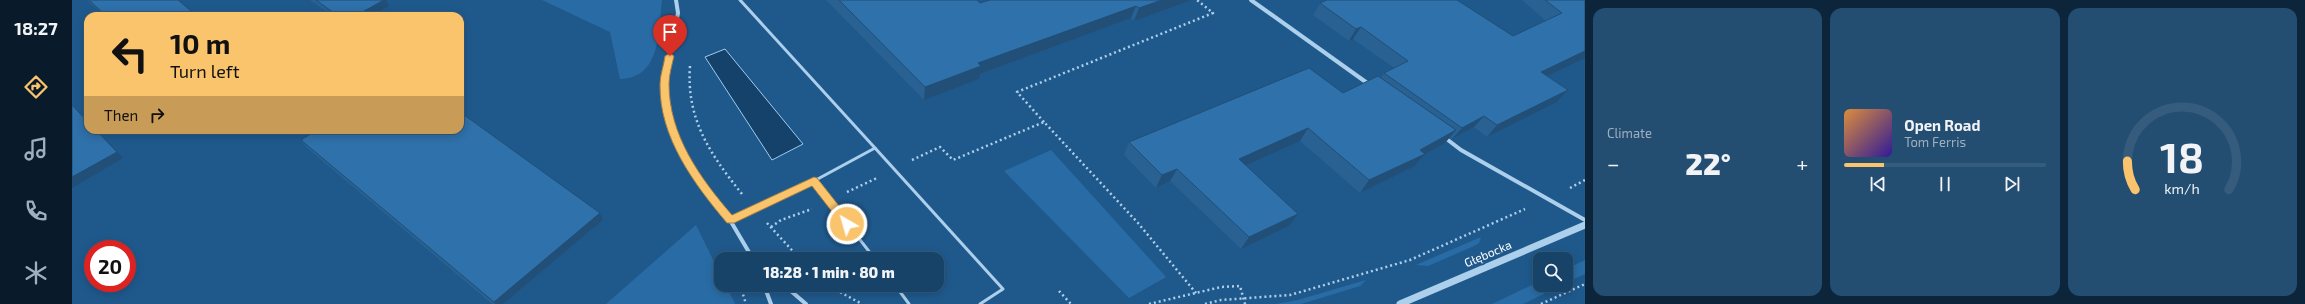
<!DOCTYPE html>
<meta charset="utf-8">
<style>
body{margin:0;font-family:"Exo 2",sans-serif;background:#244e71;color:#f1f3f6;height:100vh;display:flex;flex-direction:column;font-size:15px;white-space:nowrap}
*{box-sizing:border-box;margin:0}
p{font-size:13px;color:#9eb0c0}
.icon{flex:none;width:22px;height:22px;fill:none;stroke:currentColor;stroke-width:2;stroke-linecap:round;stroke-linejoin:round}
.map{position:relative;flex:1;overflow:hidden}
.side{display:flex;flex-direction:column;gap:8px;padding:8px;background:#0d253a;width:720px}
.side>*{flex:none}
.hud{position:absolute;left:12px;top:12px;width:380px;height:122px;border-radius:12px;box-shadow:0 2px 10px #0003,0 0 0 1px #365c7d;background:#fac46c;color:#111;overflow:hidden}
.controls{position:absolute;left:1461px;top:252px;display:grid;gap:8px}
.controls a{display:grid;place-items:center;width:40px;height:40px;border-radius:8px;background:#174369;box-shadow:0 2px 10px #0003,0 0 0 1px #365c7d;font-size:20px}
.speed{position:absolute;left:12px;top:240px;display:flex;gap:8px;font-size:20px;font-weight:700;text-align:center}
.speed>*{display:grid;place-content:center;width:52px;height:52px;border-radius:50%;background:#174369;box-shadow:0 2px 10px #0003,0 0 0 1px #365c7d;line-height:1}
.speed .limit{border:6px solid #d22;background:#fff;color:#111}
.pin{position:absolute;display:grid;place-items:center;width:34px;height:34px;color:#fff;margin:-41px -17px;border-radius:50% 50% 50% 0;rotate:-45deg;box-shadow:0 0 4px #0007}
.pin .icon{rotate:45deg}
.me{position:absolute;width:44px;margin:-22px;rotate:322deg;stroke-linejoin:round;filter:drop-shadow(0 0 3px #0008)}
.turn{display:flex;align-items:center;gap:14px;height:84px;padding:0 20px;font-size:18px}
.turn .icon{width:52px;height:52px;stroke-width:2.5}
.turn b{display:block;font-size:28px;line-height:34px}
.then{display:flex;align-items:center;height:38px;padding:0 20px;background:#0003;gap:8px;font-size:15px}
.big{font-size:30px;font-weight:800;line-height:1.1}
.side .card{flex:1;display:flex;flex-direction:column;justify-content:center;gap:6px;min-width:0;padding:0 14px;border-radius:12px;background:#244e71}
.side .dial{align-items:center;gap:0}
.dial svg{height:104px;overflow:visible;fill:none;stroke:#365c7d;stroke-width:7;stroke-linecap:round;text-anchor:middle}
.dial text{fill:#f1f3f6;stroke:none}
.song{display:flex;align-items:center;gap:12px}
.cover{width:48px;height:48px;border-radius:6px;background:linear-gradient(135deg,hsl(30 70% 55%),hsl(250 70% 35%))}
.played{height:4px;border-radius:2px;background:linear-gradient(90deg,#fac46c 20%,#365c7d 20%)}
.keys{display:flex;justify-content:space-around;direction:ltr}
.heat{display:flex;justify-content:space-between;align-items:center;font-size:22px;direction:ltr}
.side .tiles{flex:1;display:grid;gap:8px;grid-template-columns:repeat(3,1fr)}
.trip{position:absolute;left:642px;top:252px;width:230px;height:40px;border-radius:12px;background:#174369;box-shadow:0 2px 10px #0003,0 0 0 1px #365c7d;font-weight:800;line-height:40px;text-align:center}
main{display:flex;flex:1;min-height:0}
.tab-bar{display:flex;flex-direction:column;width:72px;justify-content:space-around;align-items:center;background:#091b2a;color:#9eb0c0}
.tab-bar .icon{width:28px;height:28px}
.tab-bar .current{color:#fac46c}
.tab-bar b{font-size:18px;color:#f1f3f6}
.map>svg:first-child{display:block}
.green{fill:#296ca5}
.water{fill:#15426b;stroke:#a0cbed}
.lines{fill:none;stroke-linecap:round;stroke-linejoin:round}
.path{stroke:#accfec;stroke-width:2.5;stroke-dasharray:2 3;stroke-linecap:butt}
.service{stroke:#accfec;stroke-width:3}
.minor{stroke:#accfec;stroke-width:4}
.tertiary{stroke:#accfec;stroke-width:7}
.wall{fill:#286192}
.shaded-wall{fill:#214f77}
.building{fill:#2f71aa;stroke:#214f77}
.route{fill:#fac46c;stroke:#a27f46}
.labels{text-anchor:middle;stroke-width:4;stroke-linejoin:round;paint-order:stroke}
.street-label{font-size:12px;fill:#fff;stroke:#1f598c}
</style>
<main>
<nav class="tab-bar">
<b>18:27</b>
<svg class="icon current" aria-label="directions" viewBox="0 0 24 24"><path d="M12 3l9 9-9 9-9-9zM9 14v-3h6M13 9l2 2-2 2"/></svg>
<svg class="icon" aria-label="music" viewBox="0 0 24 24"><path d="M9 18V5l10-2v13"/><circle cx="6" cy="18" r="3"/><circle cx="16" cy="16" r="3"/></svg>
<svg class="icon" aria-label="phone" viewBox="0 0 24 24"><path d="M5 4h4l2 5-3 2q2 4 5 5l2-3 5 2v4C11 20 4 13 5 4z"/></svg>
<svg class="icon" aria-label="climate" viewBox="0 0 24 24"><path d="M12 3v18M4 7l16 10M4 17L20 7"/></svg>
</nav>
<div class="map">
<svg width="1513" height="304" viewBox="0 0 1513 304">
<rect width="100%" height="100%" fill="#1f598c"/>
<!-- green -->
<g class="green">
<path d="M470,0H590C586,30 590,78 548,79L538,32Z"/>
<polygon points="979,150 1094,277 1057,298 932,171"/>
<polygon points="624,225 649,276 649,285 654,285 663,304 534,304"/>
<polygon points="1409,237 1407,243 1402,246 1356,266 1344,265"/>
<polygon points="1513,260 1513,274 1494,283 1494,269"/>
<polygon points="1294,280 1288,286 1229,304 1204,304 1226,300"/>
<polygon points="1468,281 1468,285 1490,285 1451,304 1420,304"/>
</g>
<!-- water -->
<polygon class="water" points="653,49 731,144 700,160 633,57"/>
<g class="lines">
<!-- path -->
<g class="path">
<path d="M618,66C614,119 638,154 670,194"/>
<polyline points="972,122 945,92 1141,13 1125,0"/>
<polyline points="840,160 868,147 881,160 972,122 1066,223 1124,293"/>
<polyline points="1498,188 1513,180"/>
<polyline points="775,192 805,178"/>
<polyline points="695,223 728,259"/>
<polyline points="699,227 709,220 740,209"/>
<polyline points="668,285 674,304"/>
<polyline points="755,285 790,304"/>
<polyline points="987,291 999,304"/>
<polyline points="1077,304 1149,287 1168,286 1173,304"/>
<polyline points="1133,304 1149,300 1218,295 1338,260 1453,209"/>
<polyline points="1469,304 1513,284"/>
</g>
<!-- service -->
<g class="service">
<polyline points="668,0 803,148"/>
<polyline points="742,181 803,259"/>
<polyline points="658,220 742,181 803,148 931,289 908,304"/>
<polyline points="823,285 837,304"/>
</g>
<!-- minor -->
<g class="minor">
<polyline points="604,0 606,13 592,83 597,121 612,155 636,194 658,220 681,259"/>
<polyline points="1179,0 1298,85"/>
<polyline points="1372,137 1389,150 1513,220"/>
<polyline points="692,285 699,304"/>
<polyline points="712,285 734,304"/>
</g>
<!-- tertiary -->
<polyline class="tertiary" points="1328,304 1513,225"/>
</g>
<!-- wall -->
<g class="wall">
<polygon points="15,0 106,0 125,16 32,16"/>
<polygon points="238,0 314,0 317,6 299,16 261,16"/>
<polygon points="754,0 905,0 908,3 1120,0 1062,21 1059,18 908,74 907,79 852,100"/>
<polygon points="1254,0 1385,0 1441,36 1474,21 1450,0 1513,0 1475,76 1496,90 1485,102 1415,137 1402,127 1380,139 1378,137 1373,143 1353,154 1343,166 1288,193 1228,141 1174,166 1226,214 1217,226 1169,249 1098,181 1084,188 1052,155 1057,142 1271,93 1309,78 1312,73 1322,68 1281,39 1277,41 1241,15 1248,3"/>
<polygon points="229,140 531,220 431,304 420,304 234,147"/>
</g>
<!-- shaded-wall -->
<g class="shaded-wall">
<polygon points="312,0 314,0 317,6 299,16 283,16"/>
<polygon points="1090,0 1120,0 1062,21 1067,8"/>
<polygon points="1064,6 1059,18 908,74 907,79 852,100 853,87 906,63"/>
<polygon points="1289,27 1281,39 1277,41 1284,29"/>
<polygon points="1513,51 1513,58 1459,84 1469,72"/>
<polygon points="1496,90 1485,102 1415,137 1425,125"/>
<polygon points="1412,116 1402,127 1380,139 1390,128"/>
<polygon points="1236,128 1228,141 1160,172 1167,159"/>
<polygon points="24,130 51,158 0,188 0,177"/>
<polygon points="1384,130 1373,143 1353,154 1343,166 1288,193 1297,180 1348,150"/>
<polygon points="1105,169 1098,181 1084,188 1090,175"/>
<polygon points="528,213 531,220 431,304 423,304 422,302"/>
<polygon points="1226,214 1217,226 1169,249 1177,237"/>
</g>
<!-- building -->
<g class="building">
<polygon points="17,0 106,0 125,16 34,16"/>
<polygon points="244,0 312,0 283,16 266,16"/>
<polygon points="767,0 905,0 908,3 918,0 1090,0 1067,8 1064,6 906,63 909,66 853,87"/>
<polygon points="1255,0 1385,0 1441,36 1490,13 1473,0 1513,0 1513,51 1469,72 1496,90 1425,125 1412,116 1390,128 1312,73 1336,61 1289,27 1284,29 1248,3"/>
<polygon points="1237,68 1271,93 1306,76 1384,130 1348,150 1353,154 1297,180 1236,128 1167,159 1226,214 1177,237 1105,169 1090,175 1057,142"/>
<polygon points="0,105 16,122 16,130 24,130 45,152 0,177"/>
<polygon points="388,112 528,213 422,302 229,140 245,130 388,130"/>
</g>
<!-- route -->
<path class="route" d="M598,53L602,56C600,65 597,75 597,84C597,135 628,178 660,215L742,177L745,178L779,221V227H772L740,186L662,223H655C622,184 587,137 588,84C588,75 592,65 593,56Z"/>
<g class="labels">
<!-- street labels -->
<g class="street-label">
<text transform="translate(1416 254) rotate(-23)" y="4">Głębocka</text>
</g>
</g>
</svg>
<div class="controls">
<a><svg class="icon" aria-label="search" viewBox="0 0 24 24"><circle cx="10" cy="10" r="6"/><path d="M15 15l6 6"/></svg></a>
</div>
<div class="speed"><div class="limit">20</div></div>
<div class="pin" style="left:598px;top:56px;background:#d93025"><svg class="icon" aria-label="arrive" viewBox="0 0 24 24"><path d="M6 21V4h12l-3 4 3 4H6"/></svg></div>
<svg class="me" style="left:775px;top:224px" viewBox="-20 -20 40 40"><circle r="17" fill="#fac46c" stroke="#fff" stroke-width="3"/><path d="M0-11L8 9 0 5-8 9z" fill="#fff"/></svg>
<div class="trip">18:28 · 1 min · 80 m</div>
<div class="hud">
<div class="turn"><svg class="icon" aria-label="left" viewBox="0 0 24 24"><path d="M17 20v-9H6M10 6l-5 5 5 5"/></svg><div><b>10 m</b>Turn left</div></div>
<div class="then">Then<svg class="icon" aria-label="right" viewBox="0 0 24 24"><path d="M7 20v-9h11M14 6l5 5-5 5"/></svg></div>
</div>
</div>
<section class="side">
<div class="tiles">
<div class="card"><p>Climate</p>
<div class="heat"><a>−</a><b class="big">22°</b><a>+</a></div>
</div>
<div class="card">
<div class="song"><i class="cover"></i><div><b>Open Road</b><p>Tom Ferris</p></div></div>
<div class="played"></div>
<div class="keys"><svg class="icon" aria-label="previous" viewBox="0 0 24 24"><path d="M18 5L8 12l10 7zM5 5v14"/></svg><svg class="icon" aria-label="pause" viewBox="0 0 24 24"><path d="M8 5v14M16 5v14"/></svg><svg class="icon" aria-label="next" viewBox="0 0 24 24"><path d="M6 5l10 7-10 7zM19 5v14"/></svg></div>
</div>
<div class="card dial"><svg viewBox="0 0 100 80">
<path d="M14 69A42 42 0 1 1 86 69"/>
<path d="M14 69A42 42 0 0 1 8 47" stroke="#fac46c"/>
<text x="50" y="56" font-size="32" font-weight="700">18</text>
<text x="50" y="72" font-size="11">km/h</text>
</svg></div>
</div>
</section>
</main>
